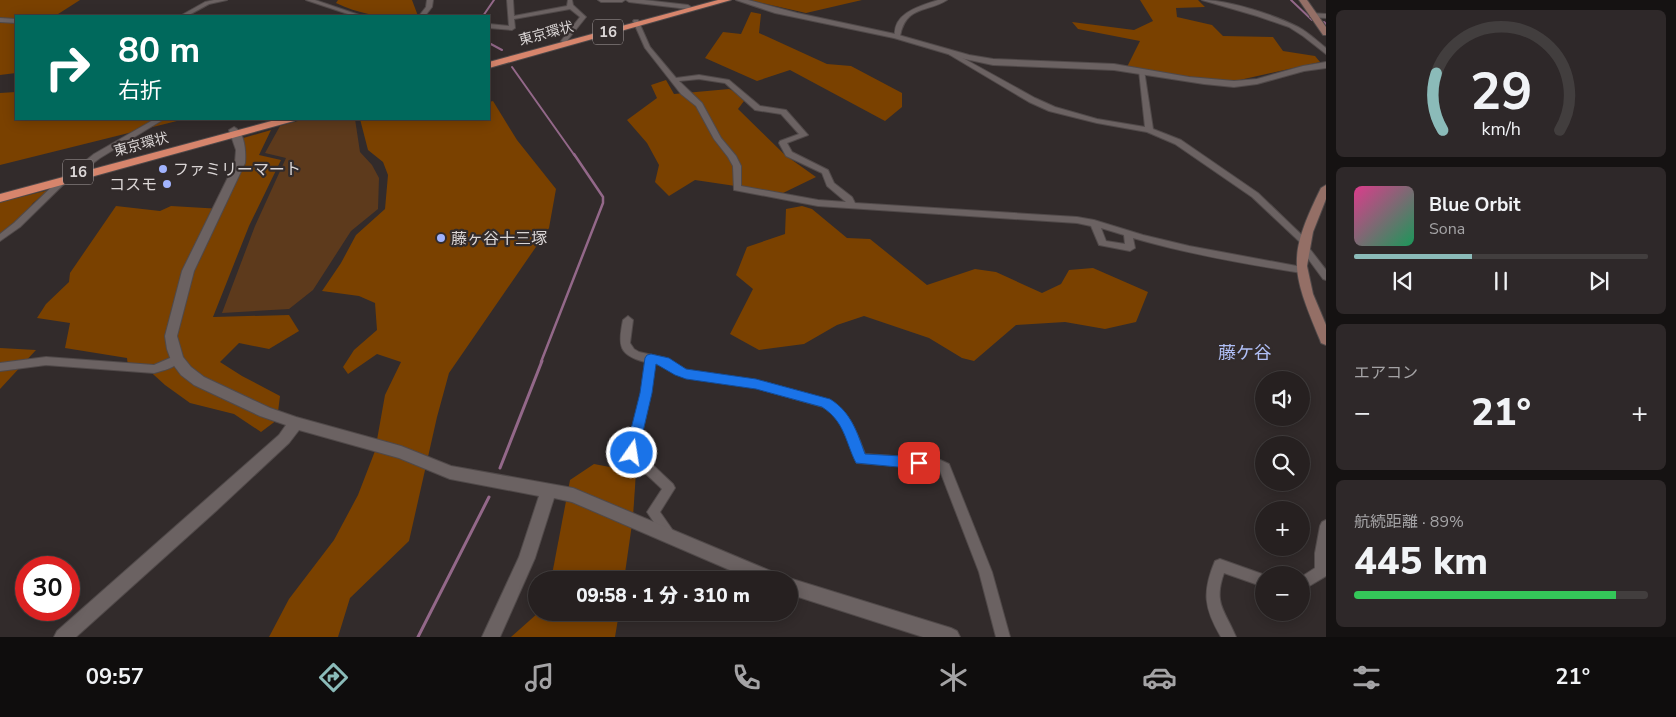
<!DOCTYPE html>
<html lang="ja">
<meta charset="utf-8">
<style>
body{margin:0;font-family:"Nunito Sans","Noto Sans JP",sans-serif;background:#2e2829;color:#f1f3f6;height:100vh;display:flex;flex-direction:column;font-size:19px;white-space:nowrap}
*{box-sizing:border-box;margin:0}
p{font-size:16px;color:#a4a3a5}
.icon{flex:none;width:28px;height:28px;fill:none;stroke:currentColor;stroke-width:2;stroke-linecap:round;stroke-linejoin:round}
.map{position:relative;flex:1;overflow:hidden}
.side{display:flex;flex-direction:column;gap:10px;padding:10px;background:#151212;width:350px}
.side>*{flex:none}
.hud{position:absolute;left:15px;top:15px;width:475px;height:105px;border-radius:0px;box-shadow:0 2px 12px #0003,0 0 0 1px #423e3e;background:#00695c;color:#fff;overflow:hidden}
.buttons{position:absolute;left:1255px;top:371px;display:grid;gap:10px}
.buttons a{display:grid;place-items:center;width:55px;height:55px;border-radius:50%;background:#262020;box-shadow:0 2px 12px #0003,0 0 0 1px #423e3e;font-size:25px}
.speed{position:absolute;left:15px;top:556px;display:flex;gap:10px;font-size:25px;font-weight:700;text-align:center}
.speed>*{display:grid;place-content:center;width:65px;height:65px;border-radius:50%;background:#262020;box-shadow:0 2px 12px #0003,0 0 0 1px #423e3e;line-height:1}
.speed .limit{border:8px solid #d22;background:#fff;color:#111}
.pin{position:absolute;display:grid;place-items:center;width:42px;height:42px;color:#fff;margin:-21px;border-radius:10px;box-shadow:0 2px 8px #0006}
.me{position:absolute;width:55px;margin:-28px;rotate:13deg;stroke-linejoin:round;filter:drop-shadow(0 0 4px #0008)}
.turn{display:flex;align-items:center;gap:18px;height:105px;padding:0 20px;font-size:22px}
.turn .icon{width:65px;height:65px;stroke-width:2.5}
.turn b{display:block;font-size:35px;line-height:42px}
.big{font-size:38px;font-weight:800;line-height:1.1}
.side .tile{flex:1;display:flex;flex-direction:column;justify-content:center;gap:8px;min-width:0;padding:0 18px;border-radius:8px;background:#2e2829}
.side .dial{align-items:center;gap:0}
.dial svg{height:130px;overflow:visible;fill:none;stroke:#423e3e;stroke-width:7;stroke-linecap:round;text-anchor:middle}
.dial text{fill:#f1f3f6;stroke:none}
.song{display:flex;align-items:center;gap:15px}
.cover{width:60px;height:60px;border-radius:8px;background:linear-gradient(135deg,hsl(330 70% 55%),hsl(150 70% 35%))}
.played{height:5px;border-radius:2px;background:linear-gradient(90deg,#8bbbb9 40%,#423e3e 40%)}
.keys{display:flex;justify-content:space-around;direction:ltr}
.heat{display:flex;justify-content:space-between;align-items:center;font-size:28px;direction:ltr}
.charge{height:8px;border-radius:4px;background:linear-gradient(90deg,#34c759 89%,#423e3e 0)}
.trip{position:absolute;left:528px;top:571px;width:270px;height:50px;border-radius:25px;background:#262020;box-shadow:0 2px 12px #0003,0 0 0 1px #423e3e;font-weight:800;line-height:50px;text-align:center}
.menu{display:flex;height:80px;justify-content:space-around;align-items:center;background:#0f0d0d;color:#a4a3a5}
.menu .icon{width:35px;height:35px}
.menu .current{color:#8bbbb9}
.menu b{font-size:22px;color:#f1f3f6}
main{display:flex;flex:1;min-height:0}
.map>svg:first-child{display:block}
.green{fill:#5d3a1c}
.forest{fill:#7a4100}
.lines{fill:none;stroke-linecap:round;stroke-linejoin:round}
.stream-far2{stroke:#936889;stroke-width:2}
.stream-far1{stroke:#936889;stroke-width:2.5}
.stream{stroke:#936889;stroke-width:3}
.minor-casing{stroke:#504949;stroke-width:2}
.tertiary-casing{stroke:#504949;stroke-width:2}
.secondary-casing{stroke:#504949;stroke-width:2}
.trunk-casing{stroke:#504949;stroke-width:2}
.minor{fill:#6b6262;fill-rule:evenodd}
.tertiary{fill:#6b6262;fill-rule:evenodd}
.secondary{fill:#946f66;fill-rule:evenodd}
.trunk{fill:#d7856c;fill-rule:evenodd}
.route{fill:#1a73e8;stroke:#114b97}
.poi-dot{fill:#a1b3fd;stroke:#322b2b;stroke-width:2}
.labels{text-anchor:middle;stroke-width:4.5;stroke-linejoin:round;paint-order:stroke}
.far-street-label{font-size:14px;fill:#dad5d5;stroke:#322b2b}
.shield{fill:#322b2b;stroke:#a8a2a2;stroke-width:1}
.shield-label{font-size:15px;font-weight:bold;fill:#dad5d5}
.poi-label{font-size:16px;fill:#dad5d5;stroke:#322b2b;text-anchor:start}
.neighbourhood-label{font-size:18px;fill:#b0bff6;stroke:#322b2b}
</style>
<main>
<div class="map">
<svg width="1326" height="637" viewBox="0 0 1326 637">
<rect width="100%" height="100%" fill="#322b2b"/>
<!-- green -->
<polygon class="green" points="305,119 355,119 360,152 372,165 379,178 378,209 351,231 313,290 289,309 222,313 255,226 286,158 265,153 280,126"/>
<!-- forest -->
<g class="forest">
<polygon points="0,0 80,0 55,16 16,16 16,73 0,75"/>
<path d="M338,0H412L418,16C388,18 363,16 336,3Z"/>
<polygon points="749,0 862,0 806,13"/>
<polygon points="1140,0 1198,0 1205,7 1176,8 1177,17 1212,25 1223,36 1273,37 1283,51 1315,56 1320,62 1235,81 1179,76 1127,67 1140,41 1078,29 1072,22 1134,30 1153,21"/>
<polygon points="751,12 761,14 759,33 827,64 851,66 902,93 902,107 885,121 790,70 757,81 705,58 723,32 741,34"/>
<polygon points="666,80 674,94 729,89 747,97 738,109 785,155 816,177 783,193 695,180 669,196 655,182 659,165 647,143 627,120 657,98 651,85"/>
<polygon points="16,92 16,119 185,119 0,165 0,93"/>
<polygon points="493,101 517,140 556,189 549,228 449,373 437,417 409,541 350,598 338,637 269,637 289,599 334,540 358,495 375,451 385,395 401,362 377,354 348,374 343,367 354,350 377,330 375,303 359,296 322,291 341,263 356,235 385,209 388,175 383,162 368,150 360,119 489,119 489,102"/>
<polygon points="271,130 259,155 281,160 249,226 213,317 289,315 299,331 269,349 239,343 220,362 242,376 280,396 277,420 261,432 234,414 190,403 165,385 143,365 128,367 127,358 65,348 70,323 37,318 46,304 69,282 70,273 116,206 160,211 171,206 222,209 240,139"/>
<polygon points="49,190 33,203 24,216 0,236 0,202"/>
<polygon points="802,206 812,209 847,238 870,239 927,285 975,269 996,272 1042,293 1061,284 1069,270 1093,268 1148,292 1136,322 1105,329 1065,322 1016,325 974,361 962,358 929,338 864,316 837,325 804,344 759,350 730,334 753,289 736,275 747,247 785,234 786,209"/>
<polygon points="0,348 36,350 0,389"/>
<polygon points="594,464 636,472 633,517 624,580 551,580 570,480"/>
<polygon points="538,613 538,612 619,613 615,637 511,637"/>
</g>
<g class="lines">
<!-- stream-far2 -->
<g class="stream-far2">
<polyline points="1291,0 1312,20"/>
<polyline points="483,16 494,0"/>
<polyline points="1324,22 1326,24"/>
<polyline points="489,43 502,50"/>
<polyline points="512,67 575,156"/>
</g>
<!-- stream-far1 -->
<polyline class="stream-far1" points="541,362 603,203 603,197 574,154"/>
<!-- stream -->
<g class="stream">
<polyline points="500,468 542,361"/>
<polyline points="418,637 489,497"/>
</g>
<defs>
<g id="minor">
<polygon points="214,0 227,0 209,4 187,16 180,16 205,2"/>
<polygon points="306,0 315,0 362,16 354,16"/>
<polygon points="427,0 433,0 432,7 425,16 419,16 426,7"/>
<polygon points="507,0 513,0 514,16 567,6 568,0 572,0 573,5 586,17 566,42 564,43 561,41 580,17 570,9 514,19 515,28 512,30 489,28 489,24 509,26"/>
<polygon points="598,0 625,0 622,2 601,2"/>
<polygon points="626,0 644,0 688,5 691,7 688,9 629,2"/>
<path d="M938,0H947C927,13 906,5 900,36L895,37C892,13 920,6 938,0Z"/>
<path d="M1202,0C1228,0 1275,15 1298,27C1309,33 1317,41 1326,48V54L1303,36L1289,27L1257,16Z"/>
<polygon points="0,18 16,19 16,23 0,22"/>
<path d="M634,20H638L650,47L676,78L699,75L729,80L760,106L786,110L808,135L787,143L792,152L828,170L834,183L852,197L855,203L1077,217L1094,220L1143,235L1189,246L1302,267L1307,270L1302,273C1245,264 1188,254 1133,238L1135,248L1130,251L1099,245L1091,226L1077,223L818,206L734,190L733,166L728,157L714,139L696,106L681,94L645,48L633,21ZM699,79L725,83L755,110L781,114L799,134L780,141L779,143L786,156L822,173L827,186L846,202L818,200L741,186V166L736,156L721,138L702,103L679,81ZM1101,228L1124,235L1125,244L1106,241Z"/>
<polygon points="952,52 1035,98 1055,107 1097,119 1145,127 1139,71 1144,70 1153,129 1181,140 1258,193 1307,240 1309,242 1306,244 1326,270 1326,280 1323,279 1301,249 1299,247 1302,244 1252,197 1175,144 1147,132 1097,123 1049,111 1029,102 950,55 949,54"/>
<polygon points="155,119 164,119 100,158 76,176 73,176 69,174 94,154"/>
<polygon points="60,179 63,179 67,181 20,227 0,241 0,234 14,223"/>
<path d="M628,316L633,320L630,343L634,349L639,352L666,358L687,370L756,380L830,400C850,412 857,433 865,454L938,459L949,464L992,572L1010,637H996L979,572L940,471L936,469L857,463C847,442 844,419 823,407L756,388L686,378L662,365L655,364L651,393L638,451L673,484L675,488L660,512L676,535L675,539L670,541L665,539L647,512L662,489L628,457L626,453L641,393L645,362C618,355 618,345 623,320Z"/>
<path d="M177,355L181,356L182,359C176,368 164,370 154,373L46,365L0,371V363L46,357L154,365Z"/>
<polygon points="1326,520 1326,576 1301,591 1301,577 1315,568 1315,553 1320,526 1322,522"/>
<path d="M1220,559L1265,575H1264V587L1224,573C1213,604 1225,610 1236,637H1221C1204,608 1202,592 1215,561Z"/>
</g>
<g id="tertiary">
<polygon points="736,0 748,0 797,13 895,34 969,55 993,59 1114,64 1189,77 1234,81 1257,79 1303,66 1326,62 1326,68 1304,71 1257,84 1234,87 1204,84 1114,70 993,65 965,59 894,38 775,13"/>
<polygon points="1310,13 1326,14 1326,18 1310,17"/>
<path d="M234,127C245,132 246,152 245,163L194,271L177,336L183,357L191,367L204,377L270,408L296,417L401,446L451,466L573,488L778,574L780,580H753L572,502L554,498L535,558L500,637H482L519,557L539,496L450,479L399,458L299,430L289,443L216,511L76,637H54L57,631L279,435L286,425L260,416L194,385L181,375L172,363L167,349L165,336L182,271L235,163L236,150L229,130Z"/>
<polygon points="789,578 951,628 957,631 960,637 923,637 789,594 789,580 784,580"/>
</g>
<g id="secondary">
<polygon points="1299,0 1307,0 1326,27 1326,35 1323,35"/>
<path d="M1326,185V199L1313,232L1307,266L1313,294L1326,325V345L1321,343L1320,340C1291,270 1287,257 1321,188Z"/>
</g>
<g id="trunk">
<polygon points="718,0 731,0 489,68 489,62"/>
<polygon points="279,119 295,119 294,121 0,202 0,194"/>
</g>
</defs>
<!-- minor casing -->
<use href="#minor" class="minor-casing"/>
<!-- tertiary casing -->
<use href="#tertiary" class="tertiary-casing"/>
<!-- secondary casing -->
<use href="#secondary" class="secondary-casing"/>
<!-- trunk casing -->
<use href="#trunk" class="trunk-casing"/>
<!-- minor -->
<use href="#minor" class="minor"/>
<!-- tertiary -->
<use href="#tertiary" class="tertiary"/>
<!-- secondary -->
<use href="#secondary" class="secondary"/>
<!-- trunk -->
<use href="#trunk" class="trunk"/>
</g>
<!-- route -->
<path class="route" d="M651,354L669,358L686,369L756,379L830,399C851,412 857,432 865,454L919,457L924,459L926,463L924,467L919,469L856,463C845,441 845,422 822,407L756,389L686,379L675,375L656,364L652,393L638,453L636,457L632,459L627,457L625,453L640,393L645,358L647,355Z"/>
<!-- markers -->
<g class="poi-dot">
<circle cx="163" cy="169" r="5"/>
<circle cx="167" cy="184" r="5"/>
<circle cx="441" cy="238" r="5"/>
</g>
<g class="labels">
<!-- far-street labels -->
<g class="far-street-label">
<text transform="translate(546 33) rotate(-15)" y="5">東京環状</text>
<text transform="translate(141 144) rotate(-15)" y="5">東京環状</text>
</g>
<!-- shield labels -->
<g class="shield">
<rect x="593" y="19.5" width="30" height="25" rx="4"/>
<rect x="63" y="159.5" width="30" height="25" rx="4"/>
</g>
<g class="shield-label">
<text x="608" y="37">16</text>
<text x="78" y="177">16</text>
</g>
<!-- poi labels -->
<g class="poi-label">
<text x="173" y="175">ファミリーマート</text>
<text x="157" y="190" text-anchor="end">コスモ</text>
<text x="451" y="244">藤ヶ谷十三塚</text>
</g>
<!-- neighbourhood labels -->
<g class="neighbourhood-label">
<text x="1245" y="359">藤ケ谷</text>
</g>
</g>
</svg>
<div class="buttons">
<a><svg class="icon" aria-label="sound" viewBox="0 0 24 24"><path d="M4 9h4l5-4v14l-5-4H4zM17 9q2 3 0 6"/></svg></a>
<a><svg class="icon" aria-label="search" viewBox="0 0 24 24"><circle cx="10" cy="10" r="6"/><path d="M15 15l6 6"/></svg></a>
<a>+</a>
<a>−</a>
</div>
<div class="speed"><div class="limit">30</div></div>
<div class="pin" style="left:919px;top:463px;background:#d93025"><svg class="icon" aria-label="arrive" viewBox="0 0 24 24"><path d="M6 21V4h12l-3 4 3 4H6"/></svg></div>
<svg class="me" style="left:632px;top:453px" viewBox="-20 -20 40 40"><circle r="17" fill="#1a73e8" stroke="#fff" stroke-width="3"/><path d="M0-11L8 9 0 5-8 9z" fill="#fff"/></svg>
<div class="trip">09:58 · 1 分 · 310 m</div>
<div class="hud">
<div class="turn"><svg class="icon" aria-label="right" viewBox="0 0 24 24"><path d="M7 20v-9h11M14 6l5 5-5 5"/></svg><div><b>80 m</b>右折</div></div>
</div>
</div>
<section class="side">
<div class="tile dial"><svg viewBox="0 0 100 80">
<path d="M14 69A42 42 0 1 1 86 69"/>
<path d="M14 69A42 42 0 0 1 10 34" stroke="#8bbbb9"/>
<text x="50" y="56" font-size="32" font-weight="700">29</text>
<text x="50" y="72" font-size="11">km/h</text>
</svg></div>
<div class="tile">
<div class="song"><i class="cover"></i><div><b>Blue Orbit</b><p>Sona</p></div></div>
<div class="played"></div>
<div class="keys"><svg class="icon" aria-label="previous" viewBox="0 0 24 24"><path d="M18 5L8 12l10 7zM5 5v14"/></svg><svg class="icon" aria-label="pause" viewBox="0 0 24 24"><path d="M8 5v14M16 5v14"/></svg><svg class="icon" aria-label="next" viewBox="0 0 24 24"><path d="M6 5l10 7-10 7zM19 5v14"/></svg></div>
</div>
<div class="tile"><p>エアコン</p>
<div class="heat"><a>−</a><b class="big">21°</b><a>+</a></div>
</div>
<div class="tile"><p>航続距離 · 89%</p><b class="big">445 km</b><div class="charge"></div></div>
</section>
</main>
<nav class="menu">
<b>09:57</b>
<svg class="icon current" aria-label="directions" viewBox="0 0 24 24"><path d="M12 3l9 9-9 9-9-9zM9 14v-3h6M13 9l2 2-2 2"/></svg>
<svg class="icon" aria-label="music" viewBox="0 0 24 24"><path d="M9 18V5l10-2v13"/><circle cx="6" cy="18" r="3"/><circle cx="16" cy="16" r="3"/></svg>
<svg class="icon" aria-label="phone" viewBox="0 0 24 24"><path d="M5 4h4l2 5-3 2q2 4 5 5l2-3 5 2v4C11 20 4 13 5 4z"/></svg>
<svg class="icon" aria-label="climate" viewBox="0 0 24 24"><path d="M12 3v18M4 7l16 10M4 17L20 7"/></svg>
<svg class="icon" aria-label="car" viewBox="0 0 24 24"><path d="M5 17H2v-5l4-1 3-4h7l3 4 3 1v5h-3M9 17h6M6 11h13"/><circle cx="7" cy="17" r="2"/><circle cx="17" cy="17" r="2"/></svg>
<svg class="icon" aria-label="filters" viewBox="0 0 24 24"><path d="M4 7h16M4 17h16"/><circle cx="9" cy="7" r="2"/><circle cx="15" cy="17" r="2"/></svg>
<b>21°</b>
</nav>
